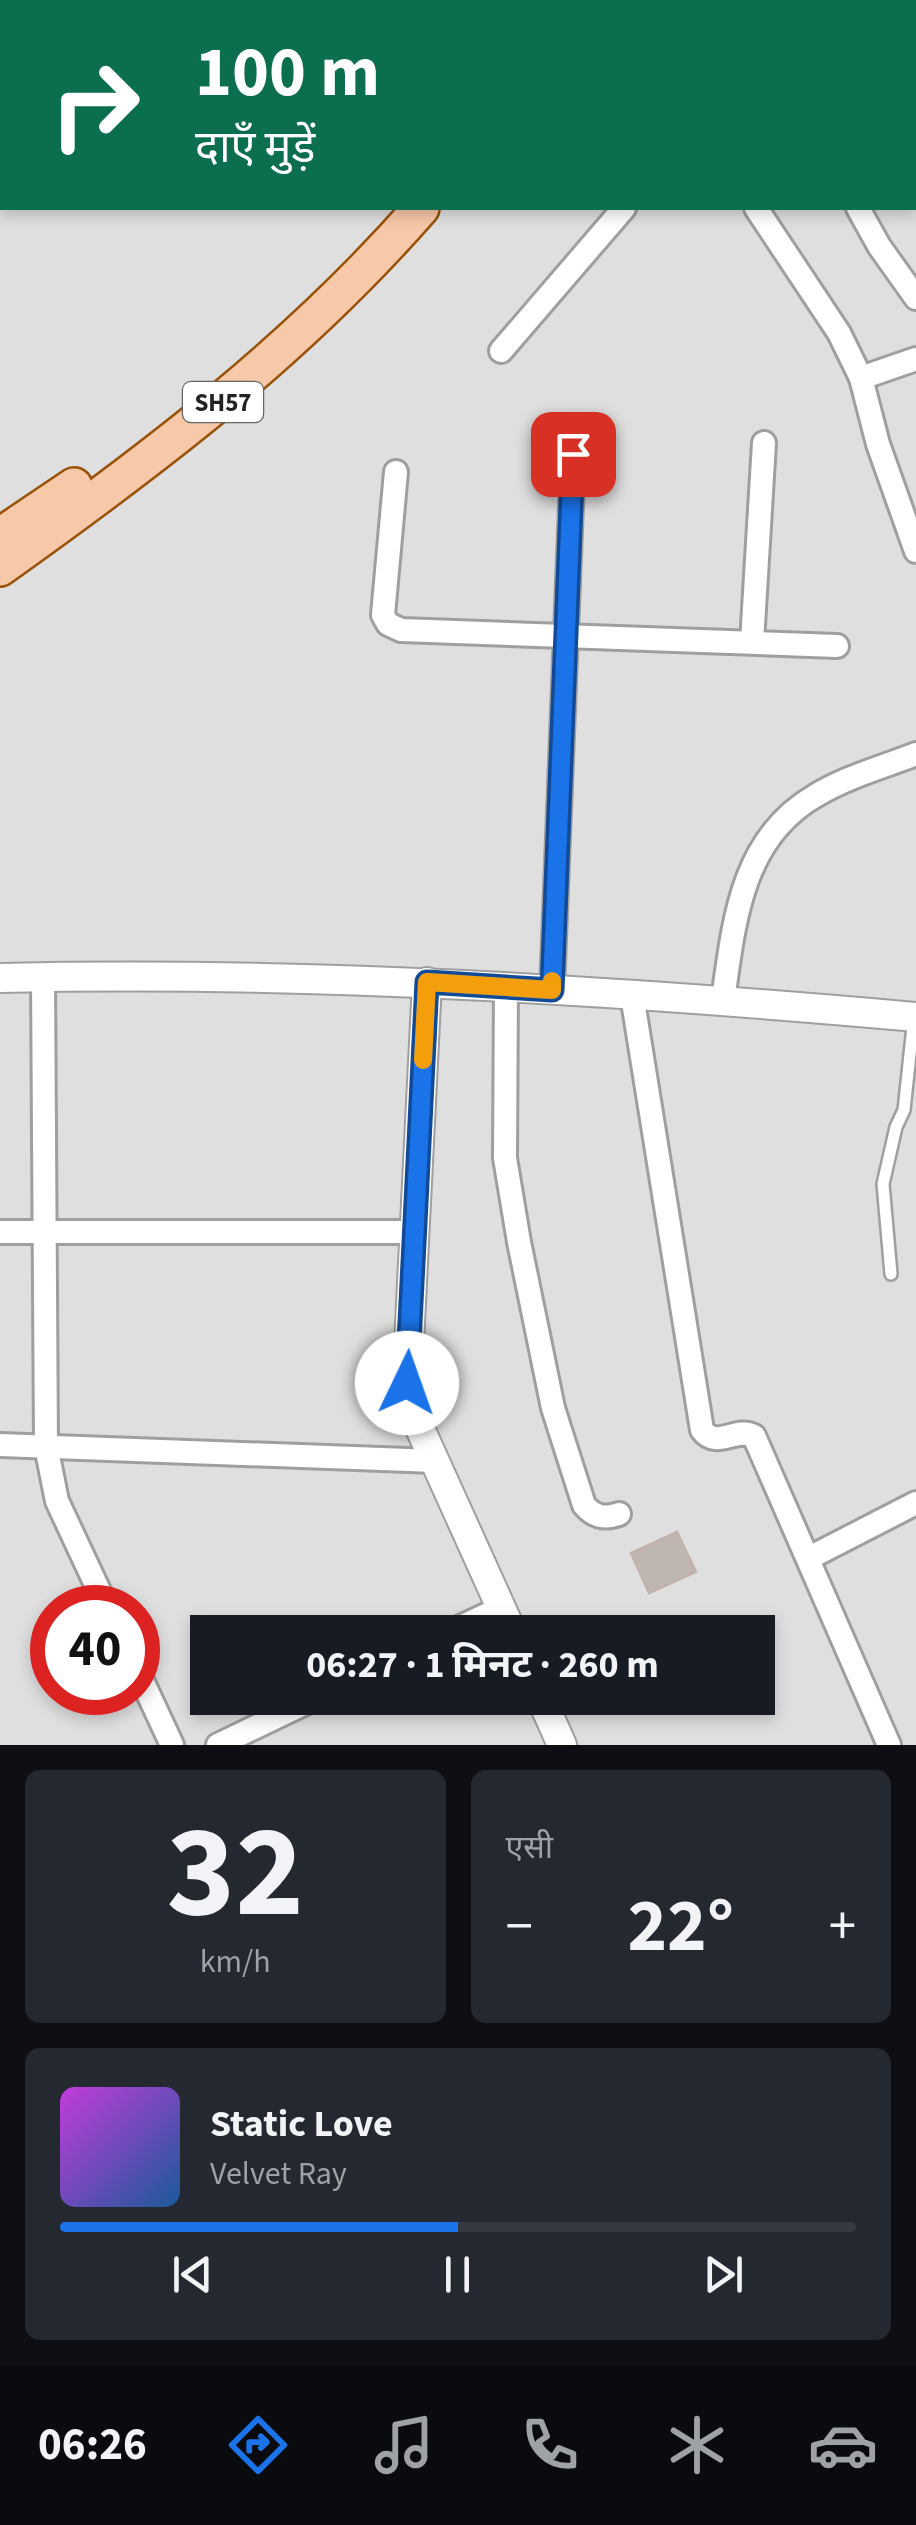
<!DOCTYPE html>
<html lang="hi">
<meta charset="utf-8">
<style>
body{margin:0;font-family:"Source Sans 3","Noto Sans Devanagari",sans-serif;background:#242831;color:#f1f3f6;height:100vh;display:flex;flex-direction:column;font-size:38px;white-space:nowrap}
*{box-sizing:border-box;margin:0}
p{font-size:32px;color:#9ea1a6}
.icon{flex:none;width:55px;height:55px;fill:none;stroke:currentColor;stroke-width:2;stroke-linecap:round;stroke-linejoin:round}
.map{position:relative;height:1745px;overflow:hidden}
.panel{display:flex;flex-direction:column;gap:25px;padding:25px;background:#0d0f14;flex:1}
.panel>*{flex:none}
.hud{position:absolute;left:0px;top:0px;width:918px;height:210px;box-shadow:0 5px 15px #0003;background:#0b6e4f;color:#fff;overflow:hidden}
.speed{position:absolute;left:30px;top:1585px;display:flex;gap:20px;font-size:50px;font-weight:700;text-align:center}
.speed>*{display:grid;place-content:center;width:130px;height:130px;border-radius:50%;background:#171b24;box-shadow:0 5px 15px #0003;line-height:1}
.speed .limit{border:15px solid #d22;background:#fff;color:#111}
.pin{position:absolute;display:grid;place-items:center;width:85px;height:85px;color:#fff;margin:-42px;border-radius:20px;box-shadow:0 5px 15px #0006}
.me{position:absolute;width:110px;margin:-55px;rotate:3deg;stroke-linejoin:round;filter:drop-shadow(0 0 8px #0008)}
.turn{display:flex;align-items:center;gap:35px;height:210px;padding:0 30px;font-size:45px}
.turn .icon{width:130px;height:130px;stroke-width:2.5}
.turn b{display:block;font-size:70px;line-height:85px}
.big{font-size:75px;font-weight:700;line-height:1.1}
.panel .widget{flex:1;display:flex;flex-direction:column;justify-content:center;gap:15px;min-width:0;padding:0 35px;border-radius:15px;background:#242831}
.panel .dial{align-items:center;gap:0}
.dial b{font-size:130px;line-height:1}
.song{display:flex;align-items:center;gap:30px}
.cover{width:120px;height:120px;border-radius:15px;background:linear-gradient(135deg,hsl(290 70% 55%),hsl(210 70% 35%))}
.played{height:10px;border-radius:5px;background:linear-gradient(90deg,#1a73e8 50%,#363941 50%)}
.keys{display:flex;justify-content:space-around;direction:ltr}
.heat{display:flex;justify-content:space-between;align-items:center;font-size:55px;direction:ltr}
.panel .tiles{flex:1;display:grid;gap:25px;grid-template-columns:1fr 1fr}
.widget:last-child{grid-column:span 2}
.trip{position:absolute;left:190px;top:1615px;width:585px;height:100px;border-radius:0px;background:#171b24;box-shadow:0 5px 15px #0003;font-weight:700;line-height:100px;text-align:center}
.tab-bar{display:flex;height:160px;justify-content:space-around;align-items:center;background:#090b0e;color:#9ea1a6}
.tab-bar .icon{width:70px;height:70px}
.tab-bar .selected{color:#1a73e8}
.tab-bar b{font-size:45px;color:#f1f3f6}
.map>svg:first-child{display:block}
.residential{fill:#e0dfdf;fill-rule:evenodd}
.building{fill:#bfb6b2;stroke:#c3b2ac;stroke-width:2.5}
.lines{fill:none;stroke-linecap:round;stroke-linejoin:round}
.service-casing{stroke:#9f9f9f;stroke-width:16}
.minor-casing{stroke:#9f9f9f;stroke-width:28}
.tertiary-casing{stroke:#9f9f9f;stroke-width:32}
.primary-casing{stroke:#985108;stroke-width:40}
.service{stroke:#fff;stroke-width:11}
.minor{stroke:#fff;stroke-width:22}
.tertiary{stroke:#fff;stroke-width:28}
.primary{stroke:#f8c9a8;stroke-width:35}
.route-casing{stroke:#114b97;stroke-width:25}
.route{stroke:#1a73e8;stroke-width:18}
.slow{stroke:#f59e0b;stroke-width:18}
.labels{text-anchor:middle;stroke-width:8;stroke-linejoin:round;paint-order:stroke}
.shield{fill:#fff;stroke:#646464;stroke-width:2.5}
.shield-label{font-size:25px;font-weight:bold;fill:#222}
</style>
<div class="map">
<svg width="916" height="1745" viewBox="0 0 916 1745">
<rect width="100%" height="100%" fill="#f1ede9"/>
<!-- residential -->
<path class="residential" d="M0,0H916V1745H0ZM2,2H915V208H2ZM52,1608H138V1692H52ZM208,1632H758V1698H208Z"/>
<!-- building -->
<polygon class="building" points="677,1532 696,1572 649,1593 631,1553"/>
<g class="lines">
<defs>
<polyline id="service" points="891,1274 883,1184 896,1127 904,1110 914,1017"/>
<g id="minor">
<polyline points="715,0 717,2"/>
<polyline points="866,2 869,0"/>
<polyline points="756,208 839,333 861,378 878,444 916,551"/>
<polyline points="858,208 879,246 916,298"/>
<polyline points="501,351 624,208"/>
<polyline points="861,378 916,359"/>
<polyline points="396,472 383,615 388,624 401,630 837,646"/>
<polyline points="752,642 764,443"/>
<polyline points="43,977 46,1446 57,1501 107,1608"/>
<path d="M506,988L505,1158L519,1242L553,1408L584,1505C594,1517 605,1519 619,1514"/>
<polyline points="552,990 573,454"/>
<path d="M632,995L702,1430C717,1450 736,1426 754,1436L889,1745"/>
<path d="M723,1000C734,922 741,839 815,796C846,777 883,767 916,754"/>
<polyline points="0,1232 416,1232"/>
<polyline points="0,1445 435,1461"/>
<polyline points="809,1558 916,1503"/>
<polyline points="450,1632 501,1608"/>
<polyline points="138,1672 172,1745"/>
<polyline points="218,1745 316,1698"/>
</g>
<g id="tertiary">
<path d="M0,978C306,971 612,990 916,1017"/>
<polyline points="427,982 407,1383 418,1424 512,1632"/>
<polyline points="541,1698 562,1745"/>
</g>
<g id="primary">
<polyline points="562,2 564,0"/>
<polyline points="598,2 600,0"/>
<polyline points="0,536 74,486"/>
<path d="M0,568C153,459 297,350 421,208"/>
</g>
</defs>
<!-- service casing -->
<use href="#service" class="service-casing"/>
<!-- minor casing -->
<use href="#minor" class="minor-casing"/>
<!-- tertiary casing -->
<use href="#tertiary" class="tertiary-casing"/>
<!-- primary casing -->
<use href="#primary" class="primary-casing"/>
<!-- service -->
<use href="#service" class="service"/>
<!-- minor -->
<use href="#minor" class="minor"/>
<!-- tertiary -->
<use href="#tertiary" class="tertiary"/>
<!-- primary -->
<use href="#primary" class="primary"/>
</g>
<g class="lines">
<defs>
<polyline id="route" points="407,1383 427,982 552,990 573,454"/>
</defs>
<!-- route casing -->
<use href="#route" class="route-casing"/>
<!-- route -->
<use href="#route" class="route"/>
<!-- slow -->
<polyline class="slow" points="423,1060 427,982 552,990 552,981"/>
</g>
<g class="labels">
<!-- shield labels -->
<rect class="shield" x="183" y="382" width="80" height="40" rx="8"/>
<g class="shield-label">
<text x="223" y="411">SH57</text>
</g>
</g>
</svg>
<div class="speed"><div class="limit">40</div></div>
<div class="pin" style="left:573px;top:454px;background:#d93025"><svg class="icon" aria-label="arrive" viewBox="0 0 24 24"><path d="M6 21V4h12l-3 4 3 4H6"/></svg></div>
<svg class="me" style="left:407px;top:1383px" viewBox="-20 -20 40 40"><circle r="19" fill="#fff"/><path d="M0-13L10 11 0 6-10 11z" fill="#1a73e8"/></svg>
<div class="trip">06:27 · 1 मिनट · 260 m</div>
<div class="hud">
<div class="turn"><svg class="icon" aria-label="right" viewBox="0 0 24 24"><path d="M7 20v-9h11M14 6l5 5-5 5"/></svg><div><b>100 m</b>दाएँ मुड़ें</div></div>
</div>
</div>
<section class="panel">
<div class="tiles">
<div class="widget dial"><b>32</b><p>km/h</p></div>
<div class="widget"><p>एसी</p>
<div class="heat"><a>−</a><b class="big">22°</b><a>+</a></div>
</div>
<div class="widget">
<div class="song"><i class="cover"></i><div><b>Static Love</b><p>Velvet Ray</p></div></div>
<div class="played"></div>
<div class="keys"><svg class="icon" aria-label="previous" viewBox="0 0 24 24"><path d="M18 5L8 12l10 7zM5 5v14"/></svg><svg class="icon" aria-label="pause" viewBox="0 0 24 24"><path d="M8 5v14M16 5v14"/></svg><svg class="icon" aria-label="next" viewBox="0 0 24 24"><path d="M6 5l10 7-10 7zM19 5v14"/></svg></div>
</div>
</div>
</section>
<nav class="tab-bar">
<b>06:26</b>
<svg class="icon selected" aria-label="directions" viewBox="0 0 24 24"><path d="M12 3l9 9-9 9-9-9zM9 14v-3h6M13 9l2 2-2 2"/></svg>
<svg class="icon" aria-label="music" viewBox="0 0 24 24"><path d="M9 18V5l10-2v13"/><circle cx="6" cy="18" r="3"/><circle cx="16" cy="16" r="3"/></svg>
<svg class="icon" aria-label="phone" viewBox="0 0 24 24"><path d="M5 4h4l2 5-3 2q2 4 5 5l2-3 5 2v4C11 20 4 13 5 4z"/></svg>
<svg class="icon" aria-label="climate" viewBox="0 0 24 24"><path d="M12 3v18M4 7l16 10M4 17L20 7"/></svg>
<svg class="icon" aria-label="car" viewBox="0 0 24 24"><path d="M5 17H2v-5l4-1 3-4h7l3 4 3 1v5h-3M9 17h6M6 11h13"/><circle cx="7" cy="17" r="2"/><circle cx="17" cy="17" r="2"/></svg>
</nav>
